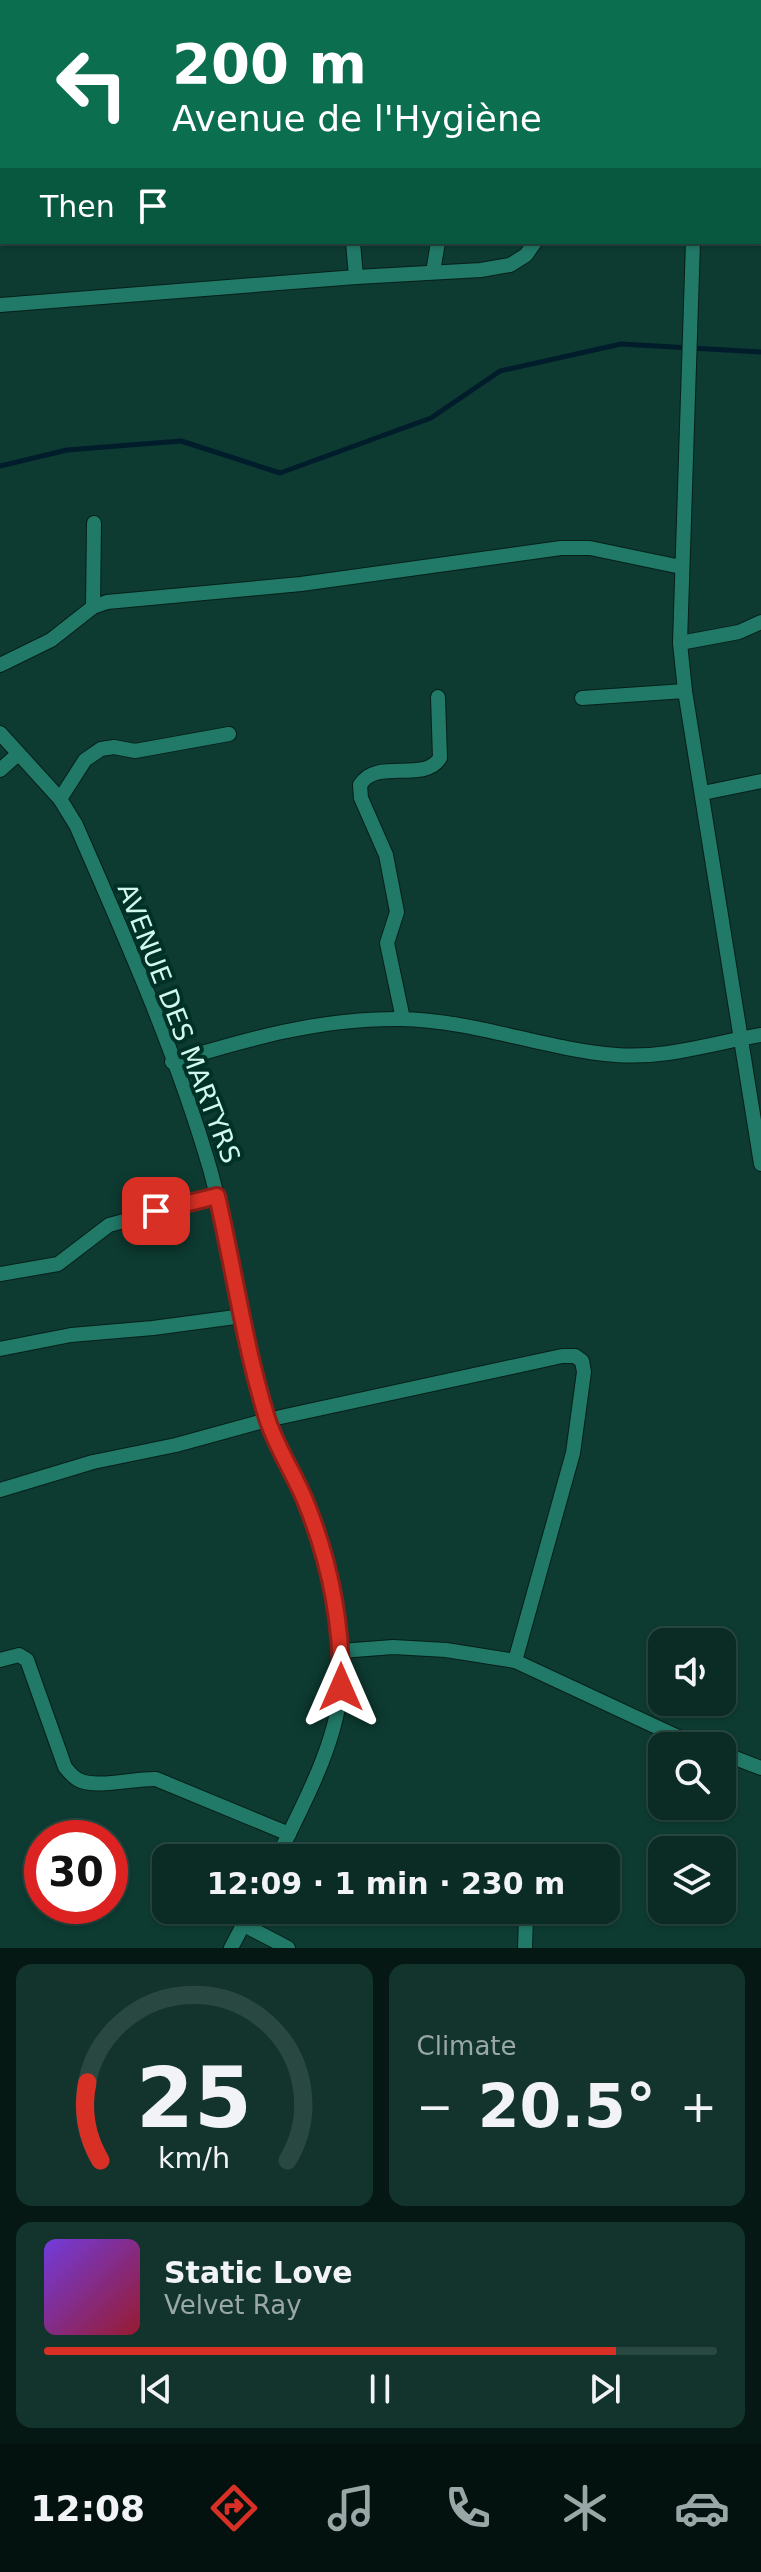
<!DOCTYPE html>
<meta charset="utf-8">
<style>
body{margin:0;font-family:"DejaVu Sans",sans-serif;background:#13342d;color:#f1f3f6;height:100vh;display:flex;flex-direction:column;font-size:30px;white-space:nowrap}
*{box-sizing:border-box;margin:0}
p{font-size:26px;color:#99a7a7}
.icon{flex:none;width:44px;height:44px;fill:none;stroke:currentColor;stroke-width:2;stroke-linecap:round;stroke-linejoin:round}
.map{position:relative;height:1948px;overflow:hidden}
.panel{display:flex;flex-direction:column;gap:16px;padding:16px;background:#061814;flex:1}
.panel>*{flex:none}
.banner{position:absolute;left:0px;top:0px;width:762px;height:244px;box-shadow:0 2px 6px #0004,0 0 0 2px #2a4842;background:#0b6e4f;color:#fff;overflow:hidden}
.fabs{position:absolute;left:648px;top:1628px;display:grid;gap:16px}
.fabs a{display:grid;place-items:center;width:88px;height:88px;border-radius:16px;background:#0a2c25;box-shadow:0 2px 6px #0004,0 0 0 2px #2a4842;font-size:40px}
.speed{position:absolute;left:24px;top:1820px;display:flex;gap:16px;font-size:40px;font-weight:700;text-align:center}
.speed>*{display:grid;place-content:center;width:104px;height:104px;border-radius:50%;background:#0a2c25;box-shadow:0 2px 6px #0004,0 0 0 2px #2a4842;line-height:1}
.speed .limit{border:12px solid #d22;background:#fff;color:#111}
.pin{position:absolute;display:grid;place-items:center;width:68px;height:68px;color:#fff;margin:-34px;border-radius:16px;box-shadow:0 4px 12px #0006}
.me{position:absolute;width:88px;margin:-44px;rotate:0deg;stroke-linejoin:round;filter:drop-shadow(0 0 6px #0008)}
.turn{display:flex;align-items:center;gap:28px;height:168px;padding:0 40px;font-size:36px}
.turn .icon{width:104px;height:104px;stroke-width:2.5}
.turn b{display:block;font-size:56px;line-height:68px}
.then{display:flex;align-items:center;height:76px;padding:0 40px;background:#0003;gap:16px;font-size:30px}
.big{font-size:60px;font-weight:800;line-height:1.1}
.panel .widget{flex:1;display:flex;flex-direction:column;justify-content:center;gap:12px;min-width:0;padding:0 28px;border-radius:16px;background:#13342d}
.panel .dial{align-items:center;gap:0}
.dial svg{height:208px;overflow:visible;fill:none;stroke:#2a4842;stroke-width:7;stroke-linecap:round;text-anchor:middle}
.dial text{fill:#f1f3f6;stroke:none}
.song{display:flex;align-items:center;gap:24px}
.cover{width:96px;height:96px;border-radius:12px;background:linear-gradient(135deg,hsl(260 70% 55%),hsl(350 70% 35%))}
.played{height:8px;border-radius:4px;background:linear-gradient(90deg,#d93025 85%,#2a4842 85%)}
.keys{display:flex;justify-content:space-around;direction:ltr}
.heat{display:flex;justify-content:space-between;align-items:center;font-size:44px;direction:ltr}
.panel .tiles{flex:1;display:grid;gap:16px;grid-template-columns:1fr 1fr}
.widget:last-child{grid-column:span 2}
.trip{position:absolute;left:152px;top:1844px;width:468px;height:80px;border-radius:16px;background:#0a2c25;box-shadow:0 2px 6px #0004,0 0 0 2px #2a4842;font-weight:800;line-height:80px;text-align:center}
.tab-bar{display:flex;height:128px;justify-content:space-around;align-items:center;background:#04120f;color:#99a7a7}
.tab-bar .icon{width:56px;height:56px}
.tab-bar .selected{color:#d93025}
.tab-bar b{font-size:36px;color:#f1f3f6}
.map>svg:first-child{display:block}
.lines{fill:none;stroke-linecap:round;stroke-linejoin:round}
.stream{stroke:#011d2c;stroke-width:5}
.street-casing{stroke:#051f19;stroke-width:16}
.street{stroke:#217967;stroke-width:14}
.route-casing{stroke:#8d1f18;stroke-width:20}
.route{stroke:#d93025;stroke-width:14}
.labels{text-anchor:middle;stroke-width:8;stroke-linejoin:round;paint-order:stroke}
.street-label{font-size:26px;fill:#d1f8ed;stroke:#003127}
</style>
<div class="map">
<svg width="761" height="1948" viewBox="0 0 761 1948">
<rect width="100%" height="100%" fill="#0d3b31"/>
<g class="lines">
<!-- stream -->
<polyline class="stream" points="0,466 67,450 181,441 280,473 431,418 500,371 621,344 761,352"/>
<defs>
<g id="street">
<polyline points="66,0 66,2"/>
<polyline points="339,0 339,2"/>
<polyline points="477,2 477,0"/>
<polyline points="702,2 703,0"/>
<polyline points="760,135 761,135"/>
<polyline points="353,242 356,277"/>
<polyline points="693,242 680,643 685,691 761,1164"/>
<polyline points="433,272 438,242"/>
<polyline points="0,305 356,277 481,270 510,265 526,255 535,242"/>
<polyline points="93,607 94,523"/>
<polyline points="680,643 739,632 761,622"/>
<polyline points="0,665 51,640 93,607 107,602 301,584 561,548 590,548 681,567"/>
<polyline points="582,698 685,691"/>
<path d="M0,733L60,799L76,825C125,937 176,1052 210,1169C233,1251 239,1337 266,1417C275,1444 291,1469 302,1494C328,1553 343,1618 341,1682C339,1740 302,1807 277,1858"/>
<polyline points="0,770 18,754"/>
<polyline points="703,793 761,781"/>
<polyline points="60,799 85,760 101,749 114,747 135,751 229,734"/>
<path d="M403,1019L387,943L397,912L386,855L361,798L360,785C377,757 423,784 440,758L438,697"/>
<path d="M172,1062C247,1039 321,1018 400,1019C474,1020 543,1049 616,1055C667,1059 712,1043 761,1035"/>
<polyline points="0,1274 58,1264 109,1225 217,1196"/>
<polyline points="0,1349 71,1335 153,1328 243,1316"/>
<polyline points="0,1490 93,1462 176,1445 267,1420 562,1356 575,1356 582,1361 584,1372 573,1453 515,1661"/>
<polyline points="341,1651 393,1647 446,1650 515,1661 676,1736 702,1746"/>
<path d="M0,1660L19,1655L27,1660L65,1767C69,1772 74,1778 79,1780C96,1789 135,1778 156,1779L289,1834"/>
<polyline points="722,1753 761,1768"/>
<polyline points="244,1925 288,1948"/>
<polyline points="231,1948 251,1910"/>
<polyline points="525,1948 526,1916"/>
</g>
</defs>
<!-- street casing -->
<use href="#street" class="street-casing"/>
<!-- street -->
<use href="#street" class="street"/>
</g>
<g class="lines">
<defs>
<path id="route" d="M156,1211L217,1196C234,1269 244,1343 266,1415C274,1443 292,1470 304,1498C329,1558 342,1621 341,1687"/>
</defs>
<!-- route casing -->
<use href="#route" class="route-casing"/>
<!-- route -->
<use href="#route" class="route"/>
</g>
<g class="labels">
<!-- street labels -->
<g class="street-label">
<text transform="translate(179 1023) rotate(69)" y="9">AVENUE DES MARTYRS</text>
</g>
</g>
</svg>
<div class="fabs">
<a><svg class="icon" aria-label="sound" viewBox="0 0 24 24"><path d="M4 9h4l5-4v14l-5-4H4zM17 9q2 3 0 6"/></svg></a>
<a><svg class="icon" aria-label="search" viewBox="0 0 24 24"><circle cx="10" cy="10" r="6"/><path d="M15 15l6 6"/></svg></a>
<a><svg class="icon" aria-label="layers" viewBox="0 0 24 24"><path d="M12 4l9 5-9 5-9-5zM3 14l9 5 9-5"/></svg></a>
</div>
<div class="speed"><div class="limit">30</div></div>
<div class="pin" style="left:156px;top:1211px;background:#d93025"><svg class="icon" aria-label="arrive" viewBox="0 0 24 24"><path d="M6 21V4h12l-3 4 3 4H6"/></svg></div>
<svg class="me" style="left:341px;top:1687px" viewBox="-20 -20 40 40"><path d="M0-17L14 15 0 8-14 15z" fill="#d93025" stroke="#fff" stroke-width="4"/></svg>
<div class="trip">12:09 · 1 min · 230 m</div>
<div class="banner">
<div class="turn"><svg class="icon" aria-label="left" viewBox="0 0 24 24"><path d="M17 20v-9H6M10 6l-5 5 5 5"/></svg><div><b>200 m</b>Avenue de l'Hygiène</div></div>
<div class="then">Then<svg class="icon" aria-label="arrive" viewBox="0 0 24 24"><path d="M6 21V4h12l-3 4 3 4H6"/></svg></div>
</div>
</div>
<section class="panel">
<div class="tiles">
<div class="widget dial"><svg viewBox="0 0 100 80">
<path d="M14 69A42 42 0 1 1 86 69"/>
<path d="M14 69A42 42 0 0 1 9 39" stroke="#d93025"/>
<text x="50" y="56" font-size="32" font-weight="700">25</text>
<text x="50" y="72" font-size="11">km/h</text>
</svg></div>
<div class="widget"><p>Climate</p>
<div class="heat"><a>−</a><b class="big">20.5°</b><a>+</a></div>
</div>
<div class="widget">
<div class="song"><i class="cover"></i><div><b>Static Love</b><p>Velvet Ray</p></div></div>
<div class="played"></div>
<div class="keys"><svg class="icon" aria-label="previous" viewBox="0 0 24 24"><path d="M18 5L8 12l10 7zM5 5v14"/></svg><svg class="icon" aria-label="pause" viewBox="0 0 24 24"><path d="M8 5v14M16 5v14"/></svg><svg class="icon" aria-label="next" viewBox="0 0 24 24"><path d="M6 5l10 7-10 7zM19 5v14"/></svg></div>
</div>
</div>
</section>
<nav class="tab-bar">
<b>12:08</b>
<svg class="icon selected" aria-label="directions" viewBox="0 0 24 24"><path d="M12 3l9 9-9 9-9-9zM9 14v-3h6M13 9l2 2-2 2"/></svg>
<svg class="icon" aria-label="music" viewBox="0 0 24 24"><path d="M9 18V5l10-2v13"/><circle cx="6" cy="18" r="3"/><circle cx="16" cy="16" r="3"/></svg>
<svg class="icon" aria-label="phone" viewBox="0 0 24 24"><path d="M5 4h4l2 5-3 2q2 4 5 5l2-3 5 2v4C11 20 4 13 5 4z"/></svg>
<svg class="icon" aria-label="climate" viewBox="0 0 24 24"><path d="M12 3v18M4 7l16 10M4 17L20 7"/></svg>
<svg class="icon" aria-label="car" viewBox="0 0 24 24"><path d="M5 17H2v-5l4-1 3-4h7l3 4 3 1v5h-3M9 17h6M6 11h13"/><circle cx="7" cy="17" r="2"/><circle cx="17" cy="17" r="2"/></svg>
</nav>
